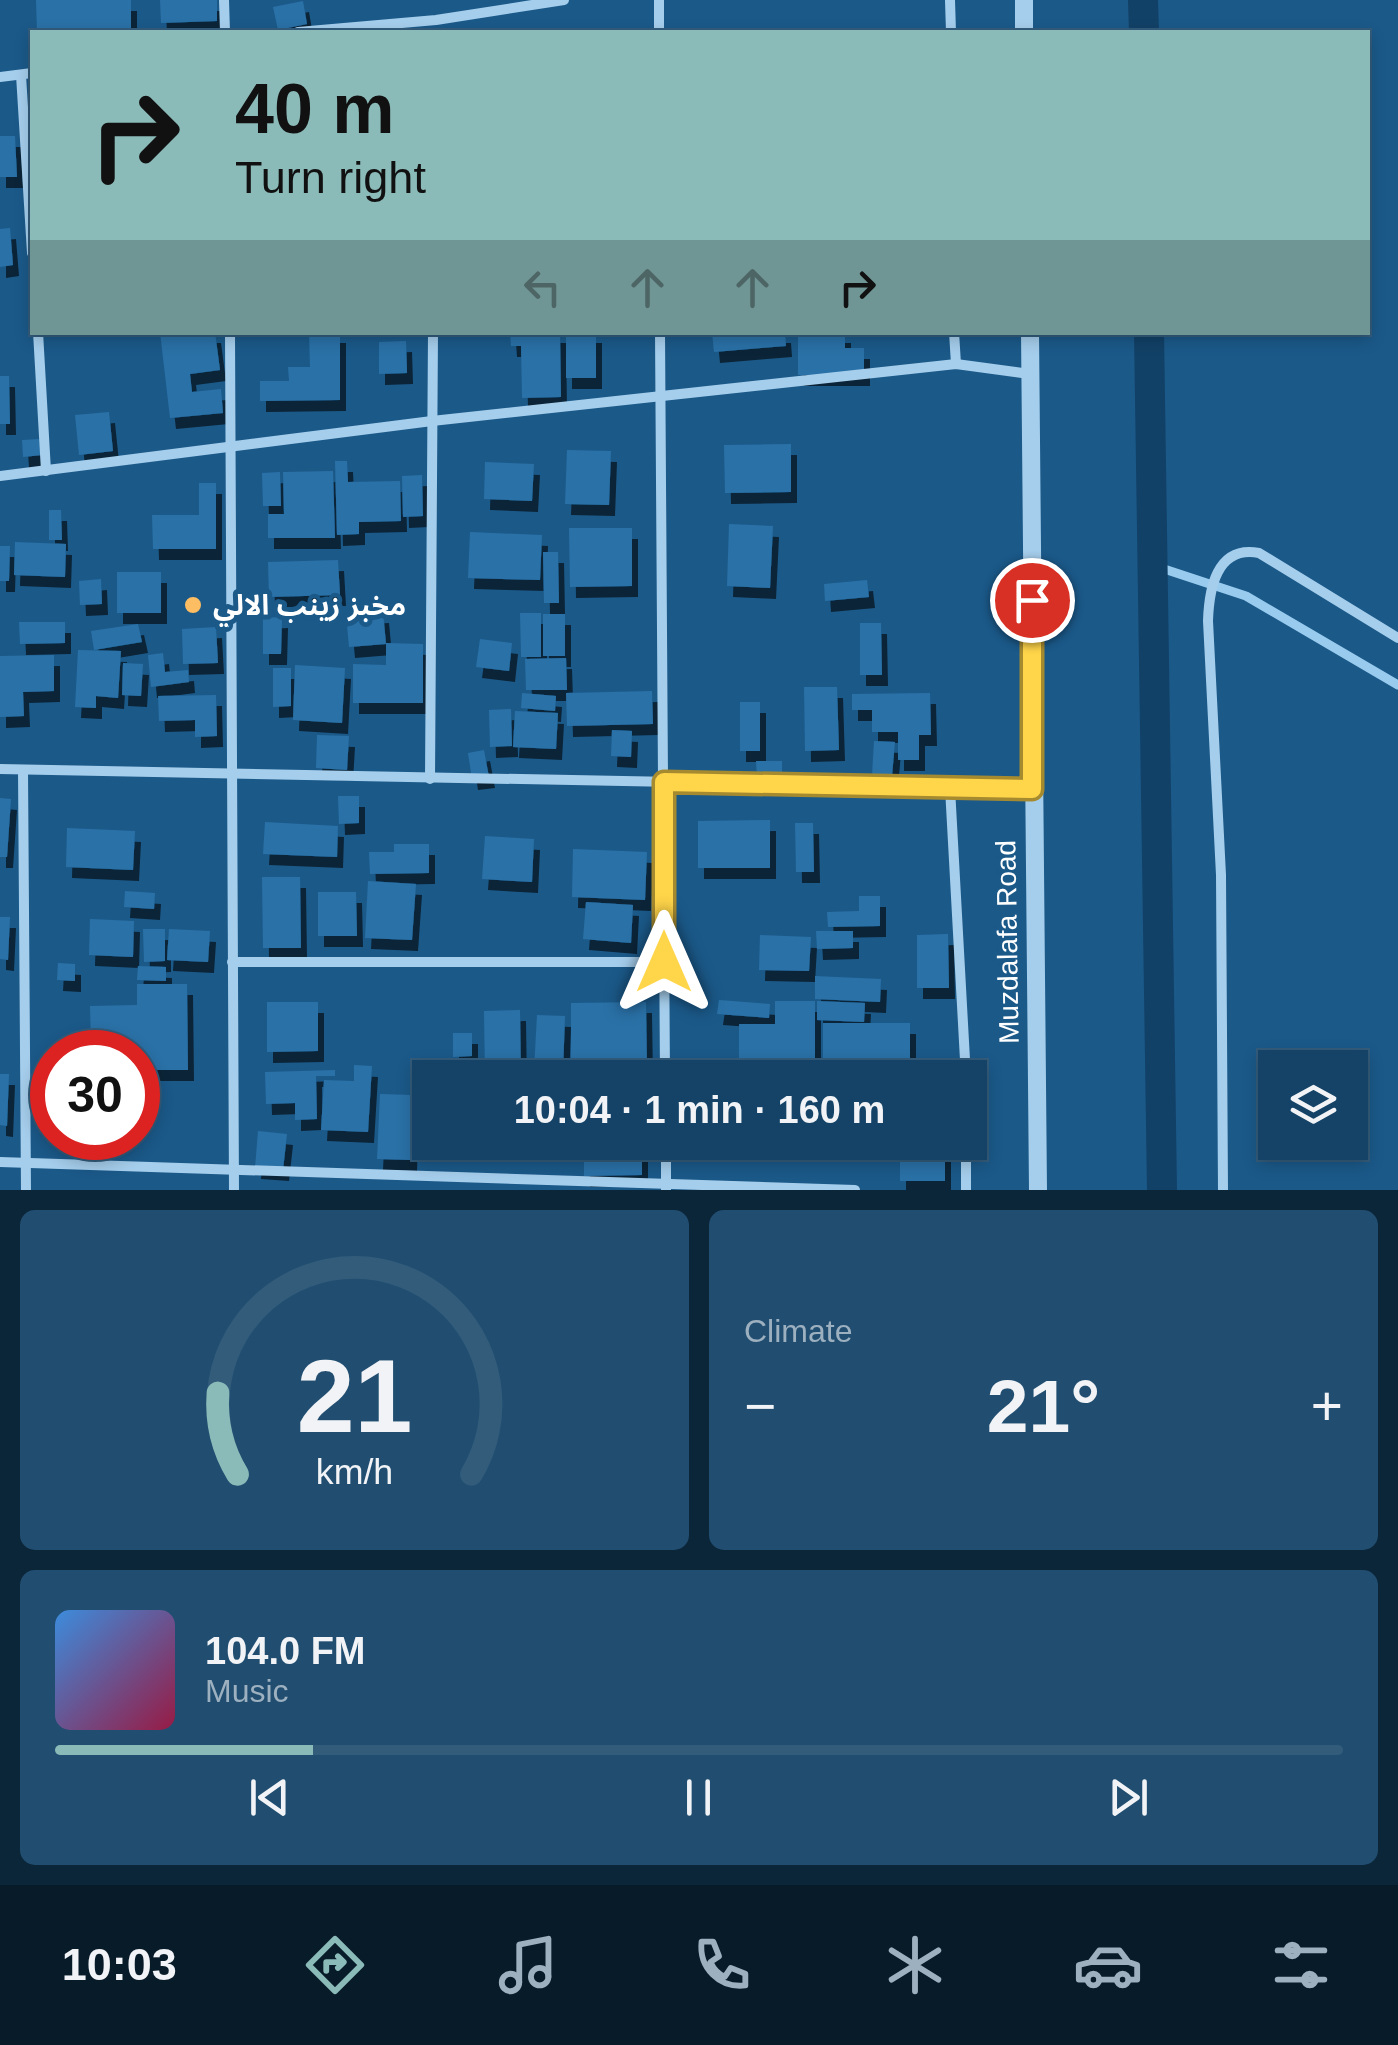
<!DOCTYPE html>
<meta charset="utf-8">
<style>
body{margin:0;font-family:Arial,"Noto Sans Arabic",sans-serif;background:#214e70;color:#f1f3f6;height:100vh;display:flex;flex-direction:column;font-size:38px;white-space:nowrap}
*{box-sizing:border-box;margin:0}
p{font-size:32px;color:#9db0c0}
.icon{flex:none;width:55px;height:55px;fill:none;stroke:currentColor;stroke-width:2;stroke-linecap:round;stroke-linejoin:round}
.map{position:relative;height:1190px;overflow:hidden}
.side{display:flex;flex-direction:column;gap:20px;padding:20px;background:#0b2539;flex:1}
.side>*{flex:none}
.banner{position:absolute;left:30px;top:30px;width:1340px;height:305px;border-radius:0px;box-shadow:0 5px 15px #0003,0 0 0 2px #335c7b;background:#8bbbb9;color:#111;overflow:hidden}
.controls{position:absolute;left:1258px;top:1050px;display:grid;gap:20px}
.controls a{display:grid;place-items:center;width:110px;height:110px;border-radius:0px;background:#144367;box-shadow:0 5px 15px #0003,0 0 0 2px #335c7b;font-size:50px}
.speed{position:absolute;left:30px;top:1030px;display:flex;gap:20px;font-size:50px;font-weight:700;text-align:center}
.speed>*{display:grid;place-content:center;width:130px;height:130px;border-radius:50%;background:#144367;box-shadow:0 5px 15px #0003,0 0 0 2px #335c7b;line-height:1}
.speed .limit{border:15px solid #d22;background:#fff;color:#111}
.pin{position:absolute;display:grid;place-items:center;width:85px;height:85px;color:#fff;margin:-42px;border:5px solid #fff;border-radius:50%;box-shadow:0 2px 10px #0007}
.me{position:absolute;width:110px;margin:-55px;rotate:0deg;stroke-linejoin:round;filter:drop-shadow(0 0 8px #0008)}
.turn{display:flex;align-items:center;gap:35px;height:210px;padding:0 40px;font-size:45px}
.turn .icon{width:130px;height:130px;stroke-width:2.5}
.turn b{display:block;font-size:70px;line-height:85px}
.lanes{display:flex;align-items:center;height:95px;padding:0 40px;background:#0003;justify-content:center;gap:50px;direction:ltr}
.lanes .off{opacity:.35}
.big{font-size:75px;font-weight:600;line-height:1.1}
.side .card{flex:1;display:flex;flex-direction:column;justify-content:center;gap:15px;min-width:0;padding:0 35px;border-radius:15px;background:#214e70}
.side .dial{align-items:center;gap:0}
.dial svg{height:260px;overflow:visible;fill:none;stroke:#335c7b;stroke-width:7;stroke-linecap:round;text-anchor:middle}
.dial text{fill:#f1f3f6;stroke:none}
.song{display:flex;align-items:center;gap:30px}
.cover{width:120px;height:120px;border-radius:15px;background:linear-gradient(135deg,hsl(210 70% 55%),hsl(340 70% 35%))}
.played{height:10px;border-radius:5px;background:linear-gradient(90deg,#8bbbb9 20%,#335c7b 20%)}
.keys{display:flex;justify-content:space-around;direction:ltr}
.heat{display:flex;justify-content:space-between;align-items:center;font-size:55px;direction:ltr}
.side .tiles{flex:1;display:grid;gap:20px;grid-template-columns:1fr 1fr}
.card:last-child{grid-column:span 2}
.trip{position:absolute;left:412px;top:1060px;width:575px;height:100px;border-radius:0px;background:#144367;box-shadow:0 5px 15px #0003,0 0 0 2px #335c7b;font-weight:600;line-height:100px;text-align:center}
.dock{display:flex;height:160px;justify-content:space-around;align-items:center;background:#081b29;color:#9db0c0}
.dock .icon{width:70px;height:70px}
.dock .current{color:#8bbbb9}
.dock b{font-size:45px;color:#f1f3f6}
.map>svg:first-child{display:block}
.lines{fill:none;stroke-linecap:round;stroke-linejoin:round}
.stream{stroke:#98cbee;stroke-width:9}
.canal{stroke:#124167;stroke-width:30}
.building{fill:#2a71a7;filter:url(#shadow)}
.minor{stroke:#a5ceec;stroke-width:10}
.tertiary{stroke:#a5ceec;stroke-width:18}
.route-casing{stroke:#a68a30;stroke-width:25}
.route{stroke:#ffd54a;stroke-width:18}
.poi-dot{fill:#fdbd62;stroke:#1b5989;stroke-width:4}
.labels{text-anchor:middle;stroke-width:10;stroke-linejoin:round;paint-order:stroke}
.poi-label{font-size:28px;font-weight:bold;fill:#fff;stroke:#1b5989;text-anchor:start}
.street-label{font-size:28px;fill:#fff;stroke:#1b5989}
</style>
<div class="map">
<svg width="1398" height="1190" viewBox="0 0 1398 1190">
<defs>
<filter id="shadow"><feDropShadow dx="6" dy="11" stdDeviation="0" flood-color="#0009"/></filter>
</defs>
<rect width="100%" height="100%" fill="#1b5989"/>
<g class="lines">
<!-- stream -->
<polyline class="stream" points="1152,565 1246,596 1398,685"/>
<!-- canal -->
<g class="canal">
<polyline points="1143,0 1144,32"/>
<polyline points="1149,332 1162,1190"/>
</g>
</g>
<!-- building -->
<g class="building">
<polygon points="36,0 131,0 131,28 37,31"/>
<polygon points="160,0 217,0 217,21 161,23"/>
<polygon points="303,1 307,24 278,30 273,7"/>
<polygon points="0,136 15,136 17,177 0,177"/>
<polygon points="10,228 13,265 0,267 0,229"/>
<polygon points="160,332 215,332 220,370 190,374 192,392 221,389 223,413 170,418"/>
<polygon points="309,332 340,332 340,400 260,401 260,381 289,381 288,367 310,367"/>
<polygon points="510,332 560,332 561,397 522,398 521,346 511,346"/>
<rect x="566" y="332" width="30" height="46"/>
<polygon points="712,332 785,332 786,346 714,352"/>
<polygon points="798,332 845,332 845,348 864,348 864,375 798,375"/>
<polygon points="406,341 407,373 379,374 379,342"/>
<polygon points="0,376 9,376 10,424 0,424"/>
<polygon points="109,412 113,451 79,455 75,415"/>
<polygon points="40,439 42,455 23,457 22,440"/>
<polygon points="791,444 791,492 725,493 724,445"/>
<polygon points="567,450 611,451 609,505 565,504"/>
<polygon points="335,461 347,461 348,482 400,481 401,521 359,522 359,534 337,535"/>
<polygon points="485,462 534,464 532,501 484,499"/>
<polygon points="333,471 335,538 268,538 268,514 284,514 283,472"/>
<polygon points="280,472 281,506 263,506 262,473"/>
<polygon points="422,475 423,516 403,517 402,476"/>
<polygon points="199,483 216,483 216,549 153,549 152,515 199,515"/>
<polygon points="49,510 61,510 62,540 49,540"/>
<polygon points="729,524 773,526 770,588 727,586"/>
<polygon points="569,528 632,528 632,586 570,587"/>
<polygon points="470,532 542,535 540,580 468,578"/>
<polygon points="15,542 66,544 65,577 14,575"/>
<polygon points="0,546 10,546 9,581 0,581"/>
<polygon points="543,552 558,552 559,603 544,603"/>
<polygon points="338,560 340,595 269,597 268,562"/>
<rect x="117" y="572" width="44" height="41"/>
<polygon points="101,579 102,604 80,605 79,581"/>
<polygon points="867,580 869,597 825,601 824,584"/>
<polygon points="383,612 386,644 349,647 346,614"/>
<polygon points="520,613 541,613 541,657 521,657"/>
<rect x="543" y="614" width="22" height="42"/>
<polygon points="282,617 281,654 263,654 263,618"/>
<polygon points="19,622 65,622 65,643 20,644"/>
<polygon points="860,623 881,623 882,675 860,675"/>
<polygon points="138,624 142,642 94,650 91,631"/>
<polygon points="216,627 218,663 183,664 182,629"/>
<polygon points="480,639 512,643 509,671 476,667"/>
<polygon points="386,643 423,644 423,703 353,703 353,664 386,665"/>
<polygon points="78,650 121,651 118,698 96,696 96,708 75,707"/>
<polygon points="163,653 165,672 188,670 189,682 151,687 148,655"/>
<polygon points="54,655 54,691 23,692 24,716 0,717 0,656"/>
<polygon points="566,658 567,690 526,690 525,659"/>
<polygon points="123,663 143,664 141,696 122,695"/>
<polygon points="295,665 345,668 342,723 293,720"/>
<polygon points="273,668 291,668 291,706 273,707"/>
<polygon points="804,687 837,687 839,750 805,751"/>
<polygon points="652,691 653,724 567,726 566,693"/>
<polygon points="522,693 556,696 555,711 521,708"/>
<polygon points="930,693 931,735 919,735 919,760 898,760 898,732 872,732 872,710 852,710 852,694"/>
<polygon points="216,695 217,736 195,737 195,720 159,721 158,696"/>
<rect x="740" y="702" width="20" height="49"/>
<polygon points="511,709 512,746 490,747 489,710"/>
<polygon points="515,711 558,713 556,749 513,747"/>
<polygon points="612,730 632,731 631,757 611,756"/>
<polygon points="317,735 349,736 347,770 316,768"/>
<polygon points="874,741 895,742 892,776 872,775"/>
<polygon points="484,750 489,777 472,779 468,753"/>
<polygon points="756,761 782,761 782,778 757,779"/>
<polygon points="338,796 359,796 359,823 339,824"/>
<polygon points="0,798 11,799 7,857 0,857"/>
<polygon points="770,820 770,868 698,868 698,821"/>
<polygon points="265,822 338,826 337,857 263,854"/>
<polygon points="795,823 813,823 814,872 796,872"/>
<polygon points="67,828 135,831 133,870 66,867"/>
<polygon points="485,836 534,839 532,882 482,879"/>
<polygon points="394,844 429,844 429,873 370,874 369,852 394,852"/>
<polygon points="573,849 647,852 645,900 572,897"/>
<polygon points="262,877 300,877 301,948 263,948"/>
<polygon points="368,881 416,884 412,940 365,938"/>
<polygon points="125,891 155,893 154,909 124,907"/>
<polygon points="318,892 356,892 357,936 318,936"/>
<polygon points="859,896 880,896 880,926 828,927 827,912 859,911"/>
<polygon points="586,902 633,905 631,943 583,939"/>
<polygon points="0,917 10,917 8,960 0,959"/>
<polygon points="90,919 134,921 133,957 89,955"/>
<polygon points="143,929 165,929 165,961 144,962"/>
<polygon points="169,929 210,931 208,962 167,960"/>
<polygon points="816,931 853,931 853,948 817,949"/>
<polygon points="948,934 949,988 917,988 917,935"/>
<polygon points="760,935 811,937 809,971 759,970"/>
<polygon points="58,963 75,964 75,981 57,980"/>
<polygon points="138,966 166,967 166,981 137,980"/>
<polygon points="815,976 881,979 880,1002 815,999"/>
<polygon points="137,984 187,984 188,1070 138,1070 138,1044 91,1044 90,1006 137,1005"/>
<polygon points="719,1000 770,1004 769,1018 717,1014"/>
<polygon points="775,1001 815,1001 815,1061 823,1061 823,1023 910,1023 910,1060 860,1060 860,1078 781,1078 781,1060 739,1060 739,1024 775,1024"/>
<polygon points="817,1001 865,1003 864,1022 817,1020"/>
<polygon points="267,1002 318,1002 318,1051 267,1052"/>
<polygon points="646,1002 647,1068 571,1069 571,1003"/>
<polygon points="520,1010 521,1078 485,1078 484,1011"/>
<polygon points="537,1015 565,1016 563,1072 534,1070"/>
<polygon points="453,1033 472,1033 472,1056 453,1057"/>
<polygon points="354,1065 372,1066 368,1132 321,1130 324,1080 354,1081"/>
<polygon points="335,1070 335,1076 316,1076 317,1119 295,1120 295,1103 266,1104 265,1072"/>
<polygon points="0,1074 9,1074 7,1126 0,1125"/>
<polygon points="380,1094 412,1095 412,1110 430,1111 430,1131 412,1130 411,1160 377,1159"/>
<polygon points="258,1131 287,1134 283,1170 255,1168"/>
<polygon points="584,1142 642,1142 642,1175 584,1176"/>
<polygon points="924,1142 945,1142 945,1181 900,1181 900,1152 924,1152"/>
</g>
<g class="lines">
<!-- minor -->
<g class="minor">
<polyline points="224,0 225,32"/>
<polyline points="659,0 659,32"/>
<polyline points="950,0 951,32"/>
<polyline points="298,32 436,20 564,0"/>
<polyline points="21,75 32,253"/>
<polyline points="0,77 32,73"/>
<polyline points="38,332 46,471"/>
<polyline points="230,332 234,1190"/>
<polyline points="660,332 665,1078"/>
<polyline points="954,332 956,364"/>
<polyline points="0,476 432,421 956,364 1030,374"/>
<polyline points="0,769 1032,789"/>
<polyline points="23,770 26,1190"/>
<polyline points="430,779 433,332"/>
<polyline points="950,788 966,1078"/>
<polyline points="232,962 665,962"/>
<polyline points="666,1142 666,1190"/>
<polyline points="0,1162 855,1190"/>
<polyline points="966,1190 966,1142"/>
<path d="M1223,1190L1221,875L1208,621C1209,590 1216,545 1259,553L1398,638"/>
</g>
<!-- tertiary -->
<g class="tertiary">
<polyline points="1024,0 1024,32"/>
<polyline points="1030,332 1038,1190"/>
</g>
</g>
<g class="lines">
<defs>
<polyline id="route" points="664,962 664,782 1032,789 1032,600"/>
</defs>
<!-- route casing -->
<use href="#route" class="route-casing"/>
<!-- route -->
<use href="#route" class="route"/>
</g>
<!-- markers -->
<circle class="poi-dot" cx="193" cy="605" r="10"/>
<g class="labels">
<!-- poi labels -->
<g class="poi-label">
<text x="213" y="615">مخبز زينب الالي</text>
</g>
<!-- street labels -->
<g class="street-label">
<text transform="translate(1007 942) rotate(-91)" y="10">Muzdalafa Road</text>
</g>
</g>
</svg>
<div class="controls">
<a><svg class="icon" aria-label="layers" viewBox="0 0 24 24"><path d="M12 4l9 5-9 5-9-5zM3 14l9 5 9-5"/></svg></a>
</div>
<div class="speed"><div class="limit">30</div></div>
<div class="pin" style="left:1032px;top:600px;background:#d93025"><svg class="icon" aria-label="arrive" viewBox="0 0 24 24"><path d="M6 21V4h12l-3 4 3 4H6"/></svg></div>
<svg class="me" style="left:664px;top:962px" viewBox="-20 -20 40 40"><path d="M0-17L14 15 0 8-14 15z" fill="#ffd54a" stroke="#fff" stroke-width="4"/></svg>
<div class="trip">10:04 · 1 min · 160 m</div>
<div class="banner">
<div class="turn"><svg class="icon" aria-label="right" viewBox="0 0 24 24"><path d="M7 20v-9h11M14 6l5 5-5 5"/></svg><div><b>40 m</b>Turn right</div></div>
<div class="lanes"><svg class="icon off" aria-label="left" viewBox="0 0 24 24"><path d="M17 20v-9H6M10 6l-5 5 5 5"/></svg><svg class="icon off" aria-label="ahead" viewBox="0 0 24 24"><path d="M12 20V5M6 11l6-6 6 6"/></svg><svg class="icon off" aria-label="ahead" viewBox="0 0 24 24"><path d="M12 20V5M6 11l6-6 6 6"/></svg><svg class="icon" aria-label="right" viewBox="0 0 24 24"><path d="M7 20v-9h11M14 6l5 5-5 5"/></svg></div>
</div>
</div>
<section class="side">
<div class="tiles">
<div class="card dial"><svg viewBox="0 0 100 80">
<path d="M14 69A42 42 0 1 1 86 69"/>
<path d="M14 69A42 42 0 0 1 8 44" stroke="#8bbbb9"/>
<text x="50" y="56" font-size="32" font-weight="700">21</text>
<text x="50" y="72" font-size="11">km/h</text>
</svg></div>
<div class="card"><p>Climate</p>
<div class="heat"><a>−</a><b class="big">21°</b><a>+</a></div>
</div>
<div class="card">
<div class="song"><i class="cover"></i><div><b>104.0 FM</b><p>Music</p></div></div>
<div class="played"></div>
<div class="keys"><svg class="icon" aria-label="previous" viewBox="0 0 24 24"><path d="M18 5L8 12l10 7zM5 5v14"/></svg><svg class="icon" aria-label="pause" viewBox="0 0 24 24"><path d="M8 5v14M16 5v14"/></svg><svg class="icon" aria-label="next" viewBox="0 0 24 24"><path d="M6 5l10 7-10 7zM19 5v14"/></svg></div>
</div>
</div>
</section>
<nav class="dock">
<b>10:03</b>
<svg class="icon current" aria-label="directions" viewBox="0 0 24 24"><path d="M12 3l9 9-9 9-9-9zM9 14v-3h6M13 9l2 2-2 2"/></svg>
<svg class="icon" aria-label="music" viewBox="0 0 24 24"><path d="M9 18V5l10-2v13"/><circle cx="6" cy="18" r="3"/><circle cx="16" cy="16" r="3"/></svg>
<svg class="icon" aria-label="phone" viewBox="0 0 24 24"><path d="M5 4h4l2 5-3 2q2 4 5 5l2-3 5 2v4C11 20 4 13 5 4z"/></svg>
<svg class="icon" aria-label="climate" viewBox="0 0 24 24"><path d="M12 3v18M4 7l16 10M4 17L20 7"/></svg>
<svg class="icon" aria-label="car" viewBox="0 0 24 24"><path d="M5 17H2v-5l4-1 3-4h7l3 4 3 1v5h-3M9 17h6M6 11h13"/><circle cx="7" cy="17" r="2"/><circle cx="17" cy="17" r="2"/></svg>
<svg class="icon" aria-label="filters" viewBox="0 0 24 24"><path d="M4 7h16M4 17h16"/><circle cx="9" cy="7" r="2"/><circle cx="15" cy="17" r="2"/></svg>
</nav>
